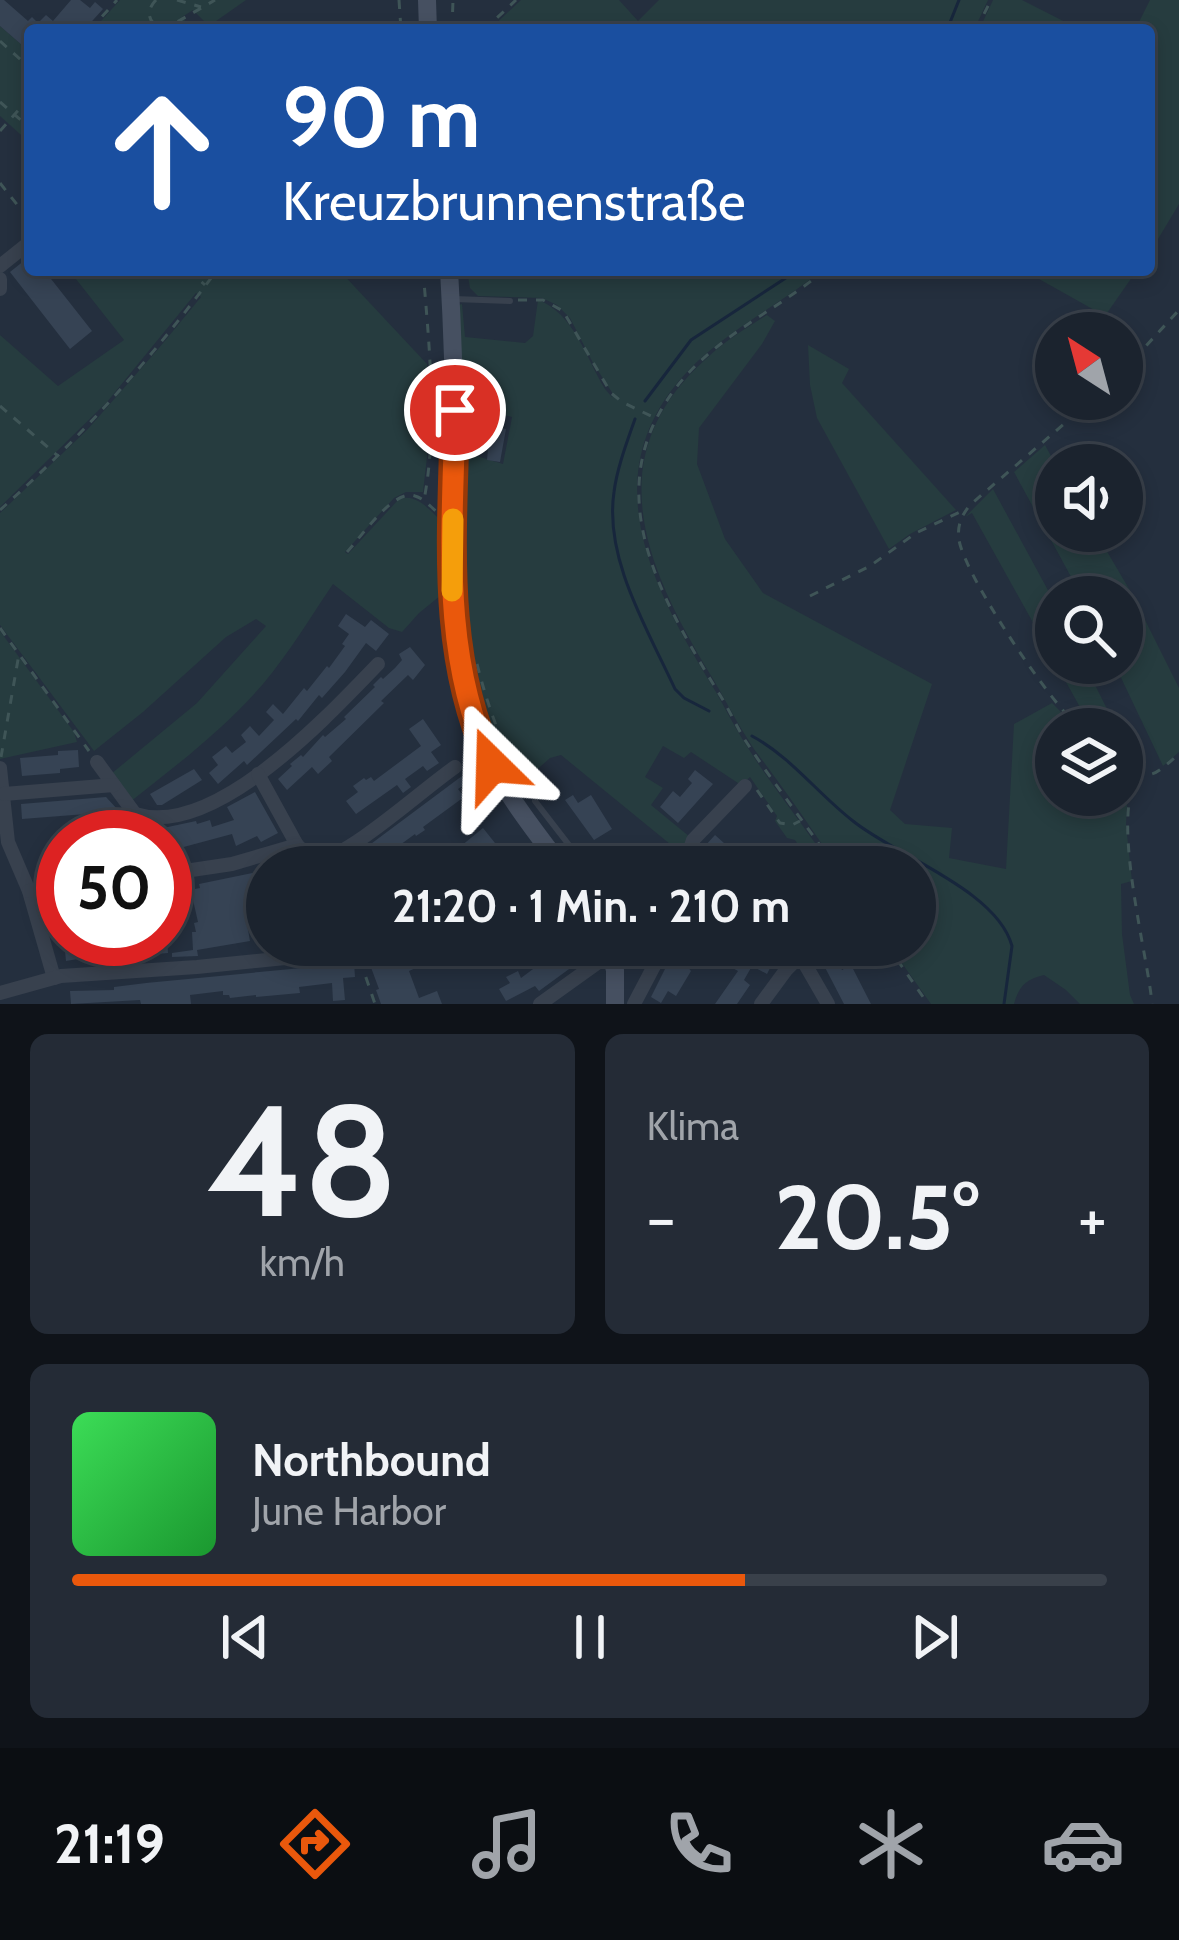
<!DOCTYPE html>
<html lang="de">
<meta charset="utf-8">
<style>
body{margin:0;font-family:Cabin,sans-serif;background:#242b36;color:#f1f3f6;height:100vh;display:flex;flex-direction:column;font-size:45px;white-space:nowrap}
*{box-sizing:border-box;margin:0}
p{font-size:39px;color:#a0a4aa}
.icon{flex:none;width:66px;height:66px;fill:none;stroke:currentColor;stroke-width:2;stroke-linecap:round;stroke-linejoin:round}
.map{position:relative;height:1004px;overflow:hidden}
.panel{display:flex;flex-direction:column;gap:30px;padding:30px;background:#0f1319;flex:1}
.panel>*{flex:none}
.top-card{position:absolute;left:24px;top:24px;width:1131px;height:252px;border-radius:12px;box-shadow:0 6px 18px #0003,0 0 0 3px #39404a;background:#1a4fa0;color:#fff;overflow:hidden}
.needle{width:78px;rotate:324deg}
.controls{position:absolute;left:1035px;top:312px;display:grid;gap:24px}
.controls a{display:grid;place-items:center;width:108px;height:108px;border-radius:50%;background:#1b232e;box-shadow:0 6px 18px #0003,0 0 0 3px #39404a;font-size:60px}
.speed{position:absolute;left:36px;top:810px;display:flex;gap:24px;font-size:60px;font-weight:700;text-align:center}
.speed>*{display:grid;place-content:center;width:156px;height:156px;border-radius:50%;background:#1b232e;box-shadow:0 6px 18px #0003,0 0 0 3px #39404a;line-height:1}
.speed .limit{border:18px solid #d22;background:#fff;color:#111}
.pin{position:absolute;display:grid;place-items:center;width:102px;height:102px;color:#fff;margin:-51px;border:6px solid #fff;border-radius:50%;box-shadow:0 3px 12px #0007}
.me{position:absolute;width:132px;margin:-66px;rotate:338deg;stroke-linejoin:round;filter:drop-shadow(0 0 9px #0008)}
.turn{display:flex;align-items:center;gap:42px;height:252px;padding:0 60px;font-size:54px}
.turn .icon{width:156px;height:156px;stroke-width:2.5}
.turn b{display:block;font-size:84px;line-height:102px}
.big{font-size:90px;font-weight:700;line-height:1.1}
.panel .tile{flex:1;display:flex;flex-direction:column;justify-content:center;gap:18px;min-width:0;padding:0 42px;border-radius:18px;background:#242b36}
.panel .dial{align-items:center;gap:0}
.dial b{font-size:156px;line-height:1}
.song{display:flex;align-items:center;gap:36px}
.cover{width:144px;height:144px;border-radius:18px;background:linear-gradient(135deg,hsl(130 70% 55%),hsl(130 70% 35%))}
.played{height:12px;border-radius:6px;background:linear-gradient(90deg,#ea580c 65%,#39404a 65%)}
.keys{display:flex;justify-content:space-around;direction:ltr}
.heat{display:flex;justify-content:space-between;align-items:center;font-size:66px;direction:ltr}
.panel .tiles{flex:1;display:grid;gap:30px;grid-template-columns:1fr 1fr}
.tile:last-child{grid-column:span 2}
.trip{position:absolute;left:246px;top:846px;width:690px;height:120px;border-radius:60px;background:#1b232e;box-shadow:0 6px 18px #0003,0 0 0 3px #39404a;font-weight:700;line-height:120px;text-align:center}
.tab-bar{display:flex;height:192px;justify-content:space-around;align-items:center;background:#0b0e12;color:#a0a4aa}
.tab-bar .icon{width:84px;height:84px}
.tab-bar .selected{color:#ea580c}
.tab-bar b{font-size:54px;color:#f1f3f6}
.map>svg:first-child{display:block}
.green{fill:#263c3f}
.lines{fill:none;stroke-linecap:round;stroke-linejoin:round}
.stream{stroke:#17263c;stroke-width:3}
.building{fill:#364354}
.path{stroke:#3f5557;stroke-width:3;stroke-dasharray:9 9;stroke-linecap:butt}
.lane{stroke:#38414e;stroke-width:6}
.street{stroke:#38414e;stroke-width:14}
.secondary{stroke:#465061;stroke-width:18}
.route-casing{stroke:#983908;stroke-width:30}
.route{stroke:#ea580c;stroke-width:21}
.slow{stroke:#f59e0b;stroke-width:21}
</style>
<div class="map">
<svg width="1179" height="1004" viewBox="0 0 1179 1004">
<rect width="100%" height="100%" fill="#242f3e"/>
<!-- green -->
<g class="green">
<polygon points="120,0 246,0 209,26 193,10 182,17 192,30 93,30"/>
<polygon points="521,0 619,0 638,21 659,0 988,0 974,30 489,30"/>
<polygon points="993,0 1022,0 1081,30 979,30"/>
<polygon points="1150,0 1179,0 1179,204 1149,254 1149,30 1135,30"/>
<polygon points="0,26 30,52 30,143 0,116"/>
<path d="M77,270H339L427,364V457L423,492H406L394,498L345,552L348,554L399,499C416,493 429,509 440,520V596L419,613L402,632L389,628L333,584C310,618 289,653 263,684C224,729 177,765 130,802L111,774L197,703L266,626L256,619L226,637L143,712L94,751L0,625V513L87,430L159,348L201,297L196,293L107,402L0,507V335L58,386L124,340L72,274Z"/>
<path d="M467,270H822C775,309 718,334 678,382C593,484 658,597 716,692C725,708 733,724 743,740C770,784 803,824 832,867H813L795,840L787,838L775,821L777,816L750,777L741,785L691,752L684,758L663,746L645,777L663,788L651,805L690,837L681,853L561,755L550,758L514,790L509,782L511,779L506,771L515,765L498,729L490,731L493,741L489,743L461,638L460,467H467V453L503,464L512,417L461,404L459,305L462,304L465,337L525,343L533,336L538,300C574,313 586,358 605,389L612,397L613,394L593,363L570,318L557,305L542,298L478,296L470,288Z"/>
<polygon points="1023,270 1137,270 1105,316"/>
<path d="M767,315L775,321L762,344L699,428L697,464L725,539L763,593L932,684L890,810L905,824L952,828L949,858L1006,869L1014,724L1052,703L1078,729H1056V795H1122V760L1129,768L1126,825L1132,881L1121,884L1122,934L1130,995L1134,1004H1080L1066,990L1044,975C1026,979 1019,986 1014,1004H931L889,945H915V867H837C817,836 796,806 774,776C765,763 755,752 747,738C734,718 723,695 710,674C646,568 596,456 707,358C725,341 746,328 767,315Z"/>
<polygon points="808,345 849,369 842,383 956,510 910,534 889,549 817,418 810,385"/>
<polygon points="1045,445 1056,465 1056,531 1095,531 1132,594 1179,688 1179,752 1163,766 1114,663 1122,663 1122,597 1082,597 1014,472"/>
<polygon points="993,489 1056,605 1056,663 1084,663 1117,729 1086,729 1088,726 1081,709 972,513 965,517"/>
<polygon points="0,631 74,732 77,742 0,759"/>
</g>
<g class="lines">
<!-- stream -->
<g class="stream">
<polyline points="947,30 959,0"/>
<polyline points="645,401 691,340 798,270"/>
<path d="M635,419C627,442 617,468 614,492C604,559 648,630 675,689L684,698L709,711"/>
<path d="M752,736C791,757 818,794 853,821C896,856 997,890 1012,946L1004,1004"/>
</g>
</g>
<!-- building -->
<g class="building">
<polygon points="0,0 4,0 28,21 32,17 38,23 46,15 53,21 71,0 80,0 90,8 95,2 103,9 84,30 30,30 30,52 0,26"/>
<polygon points="30,256 30,270 44,270 92,331 70,349 10,272"/>
<polygon points="478,423 506,429 500,462 487,460 488,449 474,446"/>
<polygon points="346,614 365,627 371,620 389,634 376,651 366,643 345,672 322,698 319,695 298,721 296,719 247,765 244,761 218,784 209,773 218,765 212,757 226,746 232,753 246,742 241,735 250,726 259,736 274,720 266,712 273,704 283,714 304,688 307,691 327,666 329,668 345,646 342,644 349,634 338,626"/>
<polygon points="410,647 425,665 413,680 408,675 381,701 384,703 329,757 332,761 318,774 312,767 287,790 278,779 292,766 290,764 301,755 303,757 323,735 325,737 346,719 344,717 375,687 373,685 381,677 383,679 395,668 402,660 399,654"/>
<polygon points="423,719 441,745 431,752 439,763 427,771 423,766 405,779 411,787 403,793 397,785 356,814 346,801 358,792 353,786 364,778 366,780 371,777 374,781 421,746 409,729"/>
<polygon points="78,750 79,767 60,769 60,773 22,776 20,758 58,755 58,751"/>
<polygon points="194,769 202,780 162,805 157,805 150,794"/>
<polygon points="695,770 713,784 678,823 660,807 673,791 680,797 692,783 688,779"/>
<polygon points="462,776 467,783 458,789 464,797 423,827 425,830 416,836 415,834 393,850 396,854 387,860 383,855 372,862 369,858 356,867 340,867"/>
<polygon points="255,792 278,833 261,842 257,836 236,846 232,834 165,852 165,837 136,837 135,834 196,821 197,824 210,820 212,827 234,820 227,807"/>
<polygon points="573,795 578,803 591,795 612,829 594,840 565,800"/>
<polygon points="106,797 118,810 119,824 109,826 107,814 99,813 22,819 21,804"/>
<polygon points="483,828 495,843 470,861 472,863 467,867 449,867 444,860"/>
<polygon points="715,835 734,852 737,848 741,852 744,849 763,867 728,867 705,846"/>
<polygon points="267,870 267,898 249,902 251,912 245,913 250,941 197,950 198,956 172,957 172,953 193,950 192,932 196,932 194,923 198,922 193,900 165,904 165,887 179,885 180,892 200,888 199,884"/>
<polygon points="84,939 167,939 168,953 145,955 146,959 109,962 108,954 66,961 64,941"/>
<polygon points="422,945 467,945 409,971 419,998 437,991 442,1004 381,1004 376,990 379,989 369,962 395,952 397,956"/>
<polygon points="524,945 550,945 560,958 572,950 580,961 539,991 535,986 506,1001 499,989 510,983 506,977 518,971 521,978 537,966"/>
<polygon points="677,945 698,945 685,964 691,971 676,996 668,991 661,1003 651,997"/>
<polygon points="741,945 754,945 750,953 772,964 767,974 752,966 744,980 750,985 737,1004 715,1004 738,971 729,966"/>
<polygon points="821,945 834,945 837,951 834,953 842,970 851,965 871,1004 844,1004 817,952 823,949"/>
<polygon points="354,963 355,977 343,978 345,1000 333,1001 332,983 299,987 300,993 256,997 256,995 230,998 229,995 223,995 223,991 190,995 191,1004 141,1004 140,1000 71,1004 70,991 114,990 114,987 146,983"/>
</g>
<g class="lines">
<!-- path -->
<g class="path">
<path d="M156,0C144,12 149,26 165,29L215,0"/>
<polyline points="177,0 201,7"/>
<polyline points="399,0 401,30"/>
<polyline points="90,30 117,0"/>
<polyline points="452,30 453,0"/>
<polyline points="484,30 516,0"/>
<polyline points="976,30 991,0"/>
<polyline points="0,41 30,68"/>
<polyline points="0,102 30,128"/>
<polyline points="0,131 30,97"/>
<polyline points="0,183 30,221"/>
<polyline points="188,270 205,285"/>
<path d="M423,270C429,343 438,428 424,500"/>
<path d="M825,270C776,311 714,337 675,389C597,492 661,598 718,692C728,707 735,724 745,740C773,783 806,824 835,867"/>
<polyline points="518,300 543,300 563,311 611,393 622,402 655,418"/>
<polyline points="1122,372 1179,310"/>
<polyline points="0,406 58,456"/>
<path d="M0,510C81,438 153,357 217,270"/>
<path d="M347,552C361,537 394,488 415,496C425,499 431,508 440,514"/>
<polyline points="810,596 870,566 916,533 964,510"/>
<polyline points="0,628 89,751"/>
<path d="M477,664C489,711 504,752 529,793"/>
<path d="M1081,729C1051,705 965,576 959,540C957,526 961,516 970,505L1093,399"/>
<polyline points="1,757 19,654"/>
<path d="M1122,758C1148,785 1153,776 1179,754"/>
<path d="M1140,774C1108,810 1148,954 1152,1004"/>
<polyline points="757,790 780,823 792,825 800,821"/>
<polyline points="887,945 928,1004"/>
<polyline points="360,960 375,1004"/>
</g>
<!-- lane -->
<g class="lane">
<polyline points="454,299 510,301"/>
<polyline points="535,801 586,867"/>
</g>
<!-- street -->
<g class="street">
<polyline points="0,266 30,242"/>
<polyline points="0,279 0,289"/>
<path d="M97,762L135,814C214,839 327,717 378,664"/>
<polyline points="0,768 8,842 29,891 54,978"/>
<polyline points="258,774 297,845 315,863 315,867"/>
<polyline points="4,794 114,785"/>
<polyline points="686,859 707,867"/>
<path d="M315,863C356,851 418,793 455,767"/>
<polyline points="684,867 693,840 745,786"/>
<polyline points="165,874 232,864 297,845"/>
<polyline points="29,891 63,883"/>
<polyline points="794,945 828,1004"/>
<polyline points="0,993 61,976 197,967 364,950 379,945"/>
<polyline points="540,1004 611,953"/>
<polyline points="634,1004 665,945"/>
<polyline points="761,1004 786,970 800,956"/>
</g>
<!-- secondary -->
<g class="secondary">
<polyline points="427,0 428,30"/>
<path d="M449,270C453,337 455,405 454,472C453,569 447,661 486,752C505,794 535,831 562,867"/>
<polyline points="608,945 615,970 615,1004"/>
</g>
</g>
<g class="lines">
<defs>
<path id="route" d="M455,410C453,529 439,654 492,765"/>
</defs>
<!-- route casing -->
<use href="#route" class="route-casing"/>
<!-- route -->
<use href="#route" class="route"/>
<!-- slow -->
<polyline class="slow" points="452,591 453,519"/>
</g>
</svg>
<div class="controls">
<a><svg class="needle" viewBox="-14 -14 28 28"><path d="M0-13l5 13h-10z" fill="#e53935"/><path d="M0 13l5-13h-10z" fill="#a0a4aa"/></svg></a>
<a><svg class="icon" aria-label="sound" viewBox="0 0 24 24"><path d="M4 9h4l5-4v14l-5-4H4zM17 9q2 3 0 6"/></svg></a>
<a><svg class="icon" aria-label="search" viewBox="0 0 24 24"><circle cx="10" cy="10" r="6"/><path d="M15 15l6 6"/></svg></a>
<a><svg class="icon" aria-label="layers" viewBox="0 0 24 24"><path d="M12 4l9 5-9 5-9-5zM3 14l9 5 9-5"/></svg></a>
</div>
<div class="speed"><div class="limit">50</div></div>
<div class="pin" style="left:455px;top:410px;background:#d93025"><svg class="icon" aria-label="arrive" viewBox="0 0 24 24"><path d="M6 21V4h12l-3 4 3 4H6"/></svg></div>
<svg class="me" style="left:492px;top:765px" viewBox="-20 -20 40 40"><path d="M0-17L14 15 0 8-14 15z" fill="#ea580c" stroke="#fff" stroke-width="4"/></svg>
<div class="trip">21:20 · 1 Min. · 210 m</div>
<div class="top-card">
<div class="turn"><svg class="icon" aria-label="ahead" viewBox="0 0 24 24"><path d="M12 20V5M6 11l6-6 6 6"/></svg><div><b>90 m</b>Kreuzbrunnenstraße</div></div>
</div>
</div>
<section class="panel">
<div class="tiles">
<div class="tile dial"><b>48</b><p>km/h</p></div>
<div class="tile"><p>Klima</p>
<div class="heat"><a>−</a><b class="big">20.5°</b><a>+</a></div>
</div>
<div class="tile">
<div class="song"><i class="cover"></i><div><b>Northbound</b><p>June Harbor</p></div></div>
<div class="played"></div>
<div class="keys"><svg class="icon" aria-label="previous" viewBox="0 0 24 24"><path d="M18 5L8 12l10 7zM5 5v14"/></svg><svg class="icon" aria-label="pause" viewBox="0 0 24 24"><path d="M8 5v14M16 5v14"/></svg><svg class="icon" aria-label="next" viewBox="0 0 24 24"><path d="M6 5l10 7-10 7zM19 5v14"/></svg></div>
</div>
</div>
</section>
<nav class="tab-bar">
<b>21:19</b>
<svg class="icon selected" aria-label="directions" viewBox="0 0 24 24"><path d="M12 3l9 9-9 9-9-9zM9 14v-3h6M13 9l2 2-2 2"/></svg>
<svg class="icon" aria-label="music" viewBox="0 0 24 24"><path d="M9 18V5l10-2v13"/><circle cx="6" cy="18" r="3"/><circle cx="16" cy="16" r="3"/></svg>
<svg class="icon" aria-label="phone" viewBox="0 0 24 24"><path d="M5 4h4l2 5-3 2q2 4 5 5l2-3 5 2v4C11 20 4 13 5 4z"/></svg>
<svg class="icon" aria-label="climate" viewBox="0 0 24 24"><path d="M12 3v18M4 7l16 10M4 17L20 7"/></svg>
<svg class="icon" aria-label="car" viewBox="0 0 24 24"><path d="M5 17H2v-5l4-1 3-4h7l3 4 3 1v5h-3M9 17h6M6 11h13"/><circle cx="7" cy="17" r="2"/><circle cx="17" cy="17" r="2"/></svg>
</nav>
